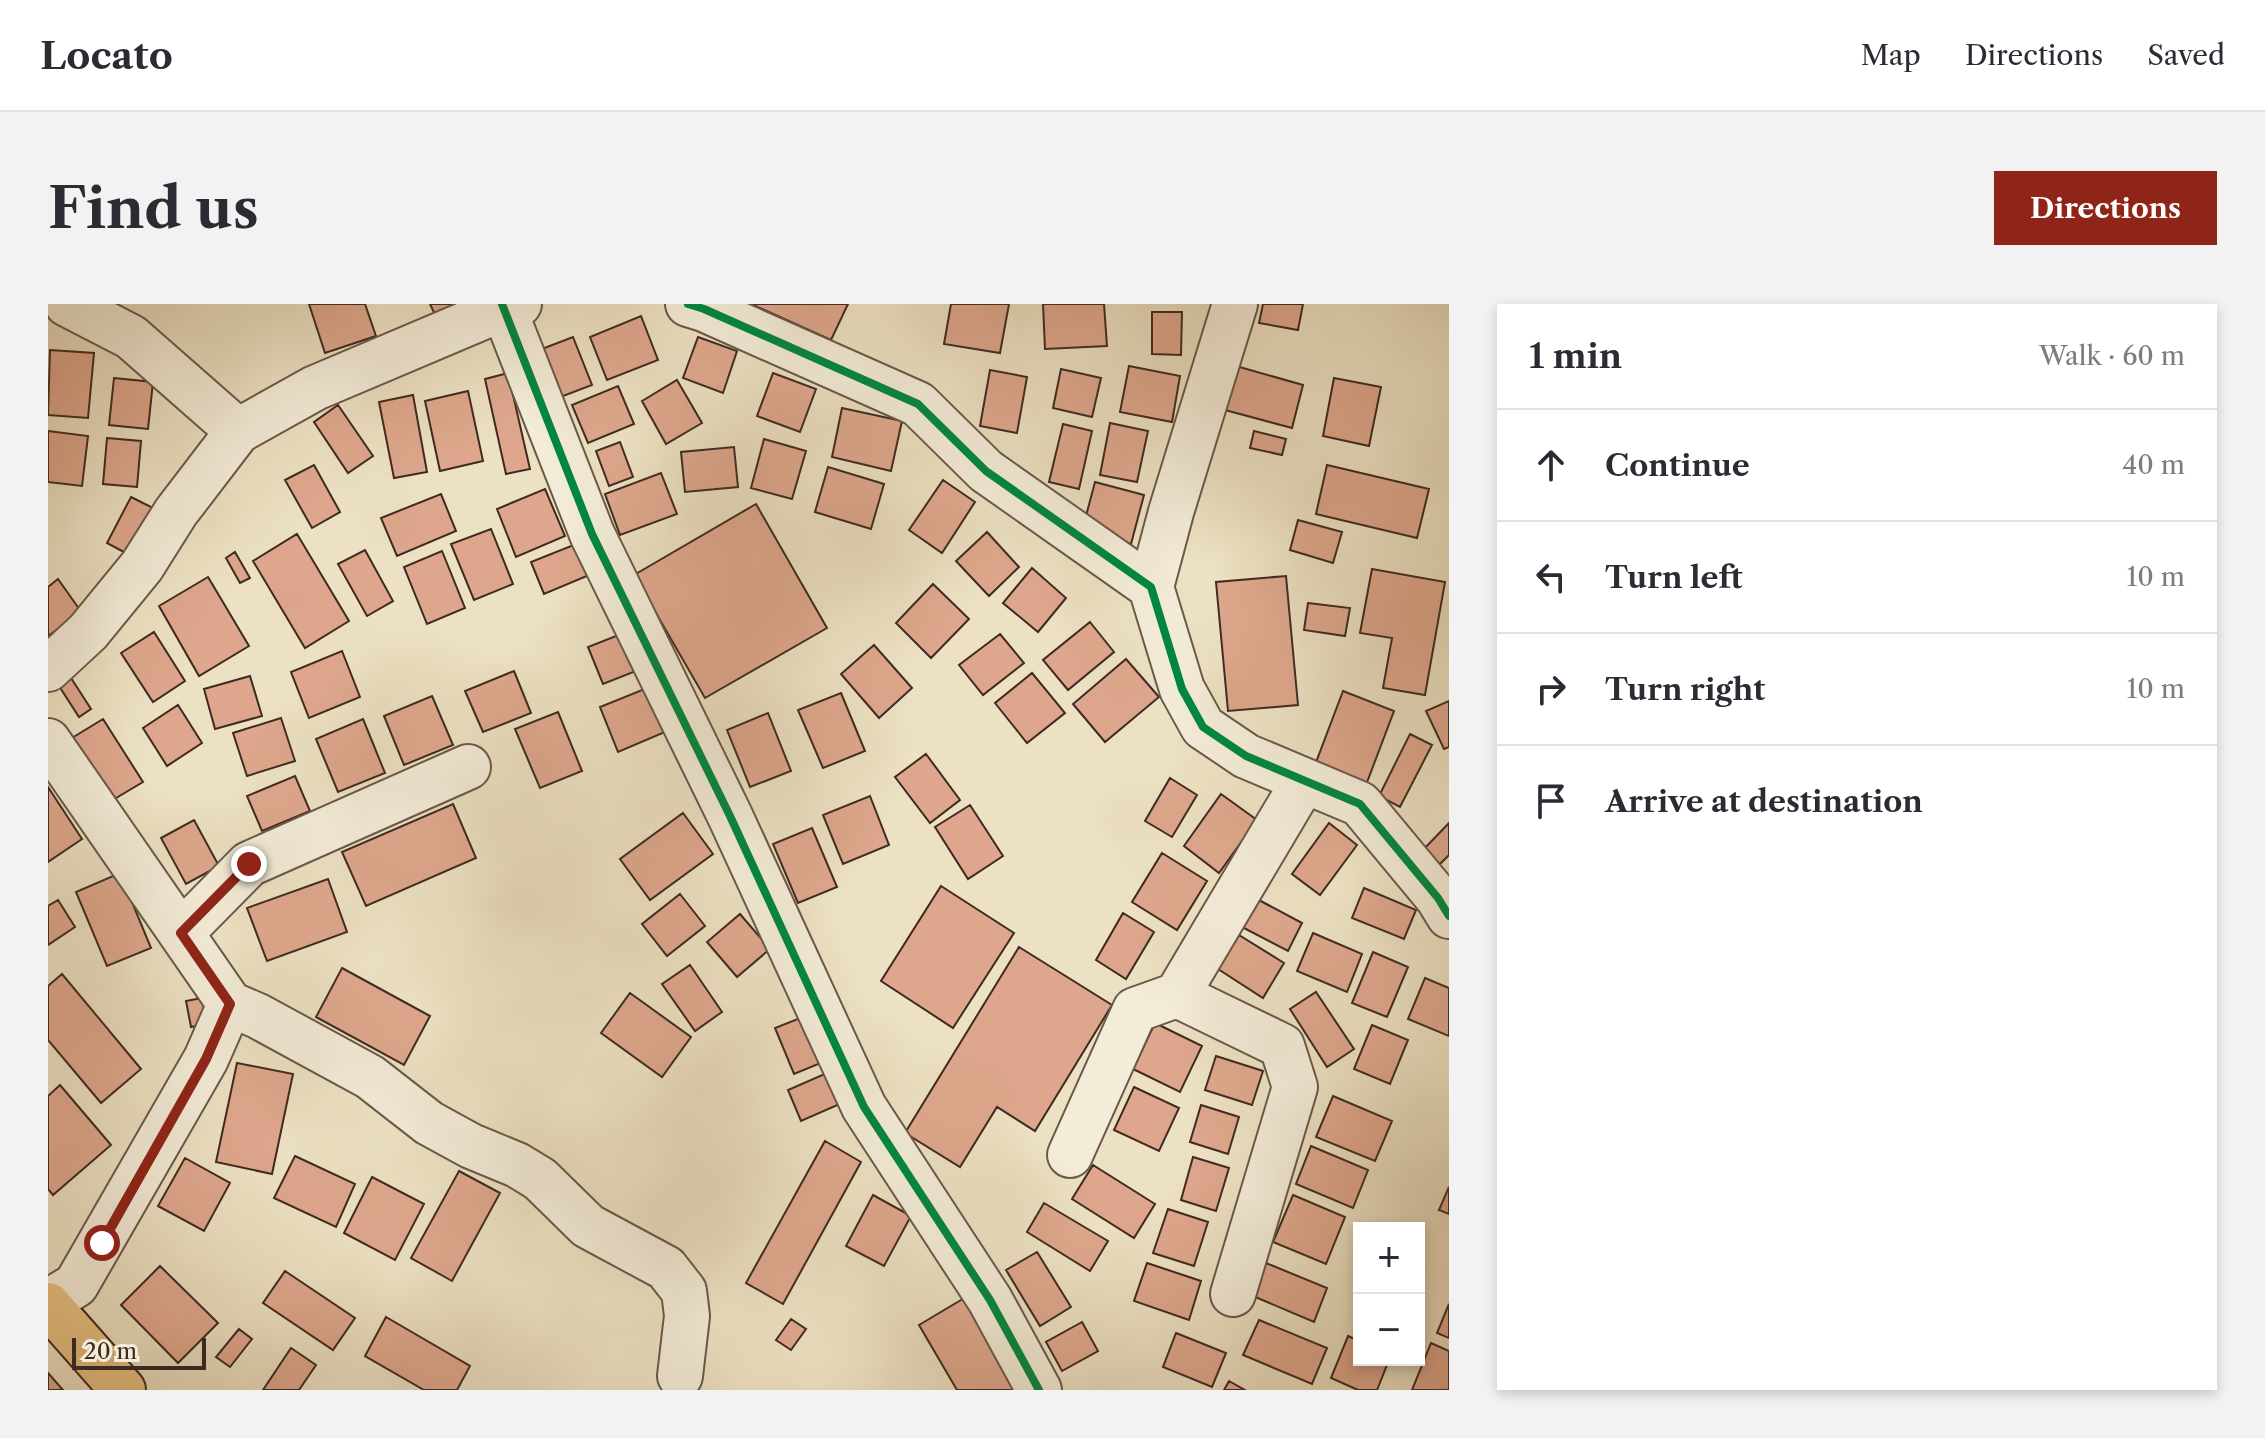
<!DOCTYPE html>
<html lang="en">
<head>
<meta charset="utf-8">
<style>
	:root { --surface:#fff; --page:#f2f2f3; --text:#2b2b33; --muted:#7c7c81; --line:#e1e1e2; --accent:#8f2418 }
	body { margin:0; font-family:"Libre Caslon Text",serif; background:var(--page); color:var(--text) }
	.controls { position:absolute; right:24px; bottom:24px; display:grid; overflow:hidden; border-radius:0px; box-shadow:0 4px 12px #0003 }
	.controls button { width:72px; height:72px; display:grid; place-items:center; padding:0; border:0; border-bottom:2px solid var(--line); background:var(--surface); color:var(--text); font:40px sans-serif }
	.scale { position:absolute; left:24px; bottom:20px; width:134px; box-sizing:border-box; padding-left:8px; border:4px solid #3f2a22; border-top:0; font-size:22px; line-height:28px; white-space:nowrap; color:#3f2a22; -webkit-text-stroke:6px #f3ecd8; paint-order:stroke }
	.stop { position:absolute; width:24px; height:24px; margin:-18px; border:6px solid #8f2418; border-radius:50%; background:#fff }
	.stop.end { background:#8f2418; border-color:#fff; box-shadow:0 2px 8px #0008 }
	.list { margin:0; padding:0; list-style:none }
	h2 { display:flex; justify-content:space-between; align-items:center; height:104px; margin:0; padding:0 32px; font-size:34px }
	h2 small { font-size:26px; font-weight:400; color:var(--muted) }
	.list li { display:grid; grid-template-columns:52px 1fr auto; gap:24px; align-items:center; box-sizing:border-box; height:112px; padding:0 32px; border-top:2px solid var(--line) }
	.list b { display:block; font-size:30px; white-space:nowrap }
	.list em { font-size:26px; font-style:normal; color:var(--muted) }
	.icon { flex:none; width:44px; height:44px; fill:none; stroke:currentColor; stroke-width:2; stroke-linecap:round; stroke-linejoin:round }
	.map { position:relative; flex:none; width:1401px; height:1086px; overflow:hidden; border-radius:0px }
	header { display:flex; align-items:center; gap:48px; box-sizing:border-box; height:112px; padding:0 40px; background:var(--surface); border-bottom:2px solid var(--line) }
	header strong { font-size:38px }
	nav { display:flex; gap:44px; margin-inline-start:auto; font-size:28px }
	.intro { display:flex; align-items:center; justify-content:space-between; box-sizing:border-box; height:192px; padding:0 48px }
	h1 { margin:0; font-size:56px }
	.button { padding:20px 36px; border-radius:0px; background:var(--accent); color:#fff; font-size:28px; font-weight:700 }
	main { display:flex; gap:48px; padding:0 48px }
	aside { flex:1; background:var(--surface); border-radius:0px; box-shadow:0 4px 12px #0003 }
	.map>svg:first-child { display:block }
	.building { fill:#dea78d; stroke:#3f2a22; stroke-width:2 }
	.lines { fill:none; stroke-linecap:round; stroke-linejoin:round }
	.minor-casing { stroke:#6a584a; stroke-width:48 }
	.major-casing { stroke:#3f2a22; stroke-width:48 }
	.minor { stroke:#f3ecd8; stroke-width:44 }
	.major { stroke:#e6c082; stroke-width:44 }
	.cycleway-casing { stroke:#f3ecd8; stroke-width:13 }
	.cycleway { stroke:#00873e; stroke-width:8 }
	.route { stroke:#8f2418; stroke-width:10 }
</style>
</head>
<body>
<header>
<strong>Locato</strong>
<nav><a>Map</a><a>Directions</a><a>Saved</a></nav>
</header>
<div class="intro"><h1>Find us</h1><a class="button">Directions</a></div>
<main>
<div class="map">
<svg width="1401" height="1086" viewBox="0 0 1401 1086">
	<rect width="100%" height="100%" fill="#ece1c3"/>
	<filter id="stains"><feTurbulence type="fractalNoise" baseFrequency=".0025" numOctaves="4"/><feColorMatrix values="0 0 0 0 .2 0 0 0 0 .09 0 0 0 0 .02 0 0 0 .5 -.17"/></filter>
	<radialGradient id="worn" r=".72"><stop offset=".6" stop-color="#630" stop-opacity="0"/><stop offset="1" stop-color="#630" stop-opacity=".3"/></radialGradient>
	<path class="building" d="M261,0H317L328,32L277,49Z
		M382,0H422L389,15Z
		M703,0H800L783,36Z
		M903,0H961L952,49L896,40Z
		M995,0H1056L1059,42L997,45Z
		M1215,0H1255L1250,26L1211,19Z
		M1104,8H1134L1133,51L1104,50Z
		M593,12L610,56L559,76L542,33Z
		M525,33L544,81L510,94L491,46Z
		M650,33L689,47L675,89L635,74Z
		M2,46L46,49L40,114L0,111Z
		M1081,62L1132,72L1124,118L1072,108Z
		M1188,62L1255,81L1244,124L1177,106Z
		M1013,65L1053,74L1044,113L1005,104Z
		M942,66L979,73L969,129L932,122Z
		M460,69L482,165L458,170L437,75Z
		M725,69L768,85L752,128L709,112Z
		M66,74L105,78L100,125L61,121Z
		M1286,74L1333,83L1321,142L1275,132Z
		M629,76L654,119L618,140L594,97Z
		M570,82L586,120L540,139L524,101Z
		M420,87L435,157L392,167L377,97Z
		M365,91L379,168L346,174L331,98Z
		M290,101L325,152L300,169L266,118Z
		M794,104L854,117L843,167L784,153Z
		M1062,119L1100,127L1089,178L1052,171Z
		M1015,120L1044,127L1031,185L1001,178Z
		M0,127L40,132L34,182L0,178Z
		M1206,127L1238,135L1234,151L1202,144Z
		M59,134L93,137L89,183L55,180Z
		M716,135L758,147L744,195L703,184Z
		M572,138L585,173L561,182L548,147Z
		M686,143L690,183L637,188L633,148Z
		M266,161L292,208L264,224L237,176Z
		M1279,161L1381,185L1369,234L1268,210Z
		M780,163L836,180L823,225L767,208Z
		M613,169L629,210L572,231L557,190Z
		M895,176L927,198L894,249L861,226Z
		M1047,178L1096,191L1083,240L1034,227Z
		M497,185L517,232L468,253L449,205Z
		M393,190L408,227L349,252L333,214Z
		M83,193L111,207L87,254L59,239Z
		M708,200L779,324L657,394L586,271Z
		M1250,216L1294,228L1285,259L1242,246Z
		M443,225L465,280L426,296L403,240Z
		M939,228L971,263L941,292L908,257Z
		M249,230L301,317L257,344L205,257Z
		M533,238L546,269L496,290L483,258Z
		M317,246L345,297L319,312L290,260Z
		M394,247L417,304L379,320L356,263Z
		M187,248L202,274L192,279L178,254Z
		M984,264L1018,294L990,328L955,299Z
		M1324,265L1397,278L1377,391L1335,384L1344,334L1312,329Z
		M1238,272L1250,401L1180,407L1168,278Z
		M160,273L201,342L151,372L111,302Z
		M10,275L34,309L0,332V283Z
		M885,280L921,315L883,354L848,319Z
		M1260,299L1302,304L1297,332L1256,326Z
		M1042,318L1066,348L1020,386L995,356Z
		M106,328L137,377L105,398L73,349Z
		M573,330L588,367L555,380L540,343Z
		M952,330L976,359L935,391L911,361Z
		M826,341L864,384L831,414L793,370Z
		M294,347L312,393L261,414L243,368Z
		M1078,355L1111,393L1057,438L1025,400Z
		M466,367L483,409L435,428L417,387Z
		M984,369L1017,409L979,439L947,399Z
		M202,372L214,412L167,425L156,385Z
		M23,374L43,405L31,413L11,382Z
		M599,384L617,428L570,448L552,403Z
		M1295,387L1346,407L1318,481L1267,461Z
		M793,389L817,447L775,464L750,406Z
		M384,392L405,441L356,461L336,412Z
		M1401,397V443L1396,445L1378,407Z
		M130,401L154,439L119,462L95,424Z
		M510,408L534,467L492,484L467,425Z
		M720,409L743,467L702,483L679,426Z
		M233,414L247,457L199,472L185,429Z
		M55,415L95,478L58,500L19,437Z
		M315,415L337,469L290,488L268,435Z
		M1362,430L1384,441L1352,503L1331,492Z
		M878,450L912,496L882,519L847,473Z
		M247,472L262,507L214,527L199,492Z
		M1122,474L1149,491L1124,533L1097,517Z
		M0,483L34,535L0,558Z
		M1173,490L1209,516L1171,569L1136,542Z
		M822,492L841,541L795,560L775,511Z
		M405,500L428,554L318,602L294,548Z
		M922,501L955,552L920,575L887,523Z
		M635,509L665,550L602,596L572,555Z
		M146,516L171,562L138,580L113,534Z
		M1281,519L1309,541L1272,591L1244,570Z
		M1401,519V551L1390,562L1374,547Z
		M764,524L789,583L750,599L725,540Z
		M1114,549L1159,577L1129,626L1084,598Z
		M72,569L103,644L59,662L28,588Z
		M280,575L299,628L219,657L199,604Z
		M893,582L966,629L905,724L833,677Z
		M1316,584L1368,606L1356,635L1304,614Z
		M632,590L657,622L619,652L594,620Z
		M1209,595L1254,619L1240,647L1194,623Z
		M10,596L27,623L0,641V602Z
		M1075,609L1106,628L1078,675L1048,656Z
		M692,610L722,645L689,673L659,638Z
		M1265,629L1314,650L1299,688L1249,667Z
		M1191,631L1236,659L1215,694L1170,665Z
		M971,643L1064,701L987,827L949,803L912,863L857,829Z
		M1325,648L1360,663L1339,713L1304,699Z
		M642,661L674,708L647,727L614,680Z
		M294,664L382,712L356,761L268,713Z
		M14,670L93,765L53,799L0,736V682Z
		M1377,674L1401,684V732L1360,715Z
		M1268,688L1306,745L1279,763L1242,705Z
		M582,689L643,733L614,773L553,729Z
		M154,694L159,720L143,723L138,697Z
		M765,709L785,754L746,770L727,724Z
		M1107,719L1154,742L1132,788L1085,765Z
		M1324,721L1360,736L1342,780L1306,765Z
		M1168,752L1215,767L1204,801L1157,786Z
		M189,759L245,770L224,870L168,858Z
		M788,765L801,796L753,817L740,786Z
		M12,781L63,841L5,891L0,885V792Z
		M1086,783L1131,804L1111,847L1066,826Z
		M1285,792L1344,817L1327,857L1268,833Z
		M1153,801L1191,813L1180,850L1142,838Z
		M777,837L813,858L735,1000L698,979Z
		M1263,842L1320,866L1305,904L1248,880Z
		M247,852L307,880L288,923L226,894Z
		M1145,853L1181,864L1168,907L1133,896Z
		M137,854L182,879L156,927L110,902Z
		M1045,861L1107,900L1086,934L1024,895Z
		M411,867L452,889L404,977L363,954Z
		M324,873L376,900L347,956L296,929Z
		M1401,883V910L1391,906Z
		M825,891L863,912L836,962L798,942Z
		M1245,891L1297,913L1278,960L1225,938Z
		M996,899L1060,937L1042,967L979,928Z
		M1120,905L1160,918L1146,962L1105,949Z
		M989,948L1023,1003L992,1022L958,966Z
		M1099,959L1153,977L1141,1016L1086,997Z
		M1218,959L1279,984L1266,1018L1205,992Z
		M112,962L170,1019L130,1059L73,1001Z
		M237,967L307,1014L285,1046L215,999Z
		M918,993L974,1086H909L871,1021Z
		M1401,1000V1034L1389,1029Z
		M338,1013L422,1062L409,1086H376L317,1052Z
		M743,1015L758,1025L743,1046L728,1036Z
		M1211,1016L1279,1044L1264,1080L1195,1051Z
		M1034,1018L1050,1047L1014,1067L998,1038Z
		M191,1025L204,1035L182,1063L168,1053Z
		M1128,1029L1178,1049L1164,1083L1115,1063Z
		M1300,1032L1311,1037V1056H1341L1329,1086H1310L1283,1074Z
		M1383,1039L1401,1047V1086H1364Z
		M243,1044L268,1061L251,1086H215Z
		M0,1069L15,1086H0Z
		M1181,1077L1197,1086H1176Z"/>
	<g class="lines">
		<g class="minor-casing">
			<path id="minor" d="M19,0L83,33L190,127
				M454,0L544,230L682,512L816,803L942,996L991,1086
				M640,0L656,5L870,100L938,167L1103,283L1134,385L1155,423L1198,452L1312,500L1390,594L1401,612
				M1103,283L1123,208L1187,0
				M0,365L40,328L94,262L128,208L190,127L267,84L456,4L471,0
				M0,437L182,700L210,712L322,773L381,819L423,842L469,861L492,875L540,922L618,964L636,987L639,1012L632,1072
				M133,629L201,560L420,463
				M1129,691L1234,742L1247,783L1185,990
				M1022,851L1087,706L1129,691L1256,477
				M0,998L28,981L158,755L182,700"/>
		</g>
		<g class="major-casing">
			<path id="major" d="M0,1001L75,1086"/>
		</g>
		<use href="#minor" class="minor"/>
		<use href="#major" class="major"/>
		<g class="cycleway-casing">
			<path id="cycleway" d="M454,0L544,230L682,512L816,803L942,996L991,1086
				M640,0L656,5L870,100L938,167L1103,283L1134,385L1155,423L1198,452L1312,500L1390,594L1401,612"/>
		</g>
		<use href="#cycleway" class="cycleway"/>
	</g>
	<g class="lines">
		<path class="route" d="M54,939L158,755L182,700L133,629L201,560"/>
	</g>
	<rect width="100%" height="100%" filter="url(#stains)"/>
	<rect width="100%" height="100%" fill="url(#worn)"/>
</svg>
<div class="controls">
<button>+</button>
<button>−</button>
</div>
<div class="scale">20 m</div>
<div class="stop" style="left:54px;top:939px"></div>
<div class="stop end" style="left:201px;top:560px"></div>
</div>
<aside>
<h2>1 min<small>Walk · 60 m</small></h2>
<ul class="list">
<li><svg class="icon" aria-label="ahead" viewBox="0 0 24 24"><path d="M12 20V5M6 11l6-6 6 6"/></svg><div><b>Continue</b></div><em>40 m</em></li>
<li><svg class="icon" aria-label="left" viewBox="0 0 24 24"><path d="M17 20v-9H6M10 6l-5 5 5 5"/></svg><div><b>Turn left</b></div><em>10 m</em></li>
<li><svg class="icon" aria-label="right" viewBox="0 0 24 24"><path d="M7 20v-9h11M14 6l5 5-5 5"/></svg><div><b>Turn right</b></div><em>10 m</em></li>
<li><svg class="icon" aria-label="arrive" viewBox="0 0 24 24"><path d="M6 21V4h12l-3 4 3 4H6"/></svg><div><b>Arrive at destination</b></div></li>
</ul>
</aside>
</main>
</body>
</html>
